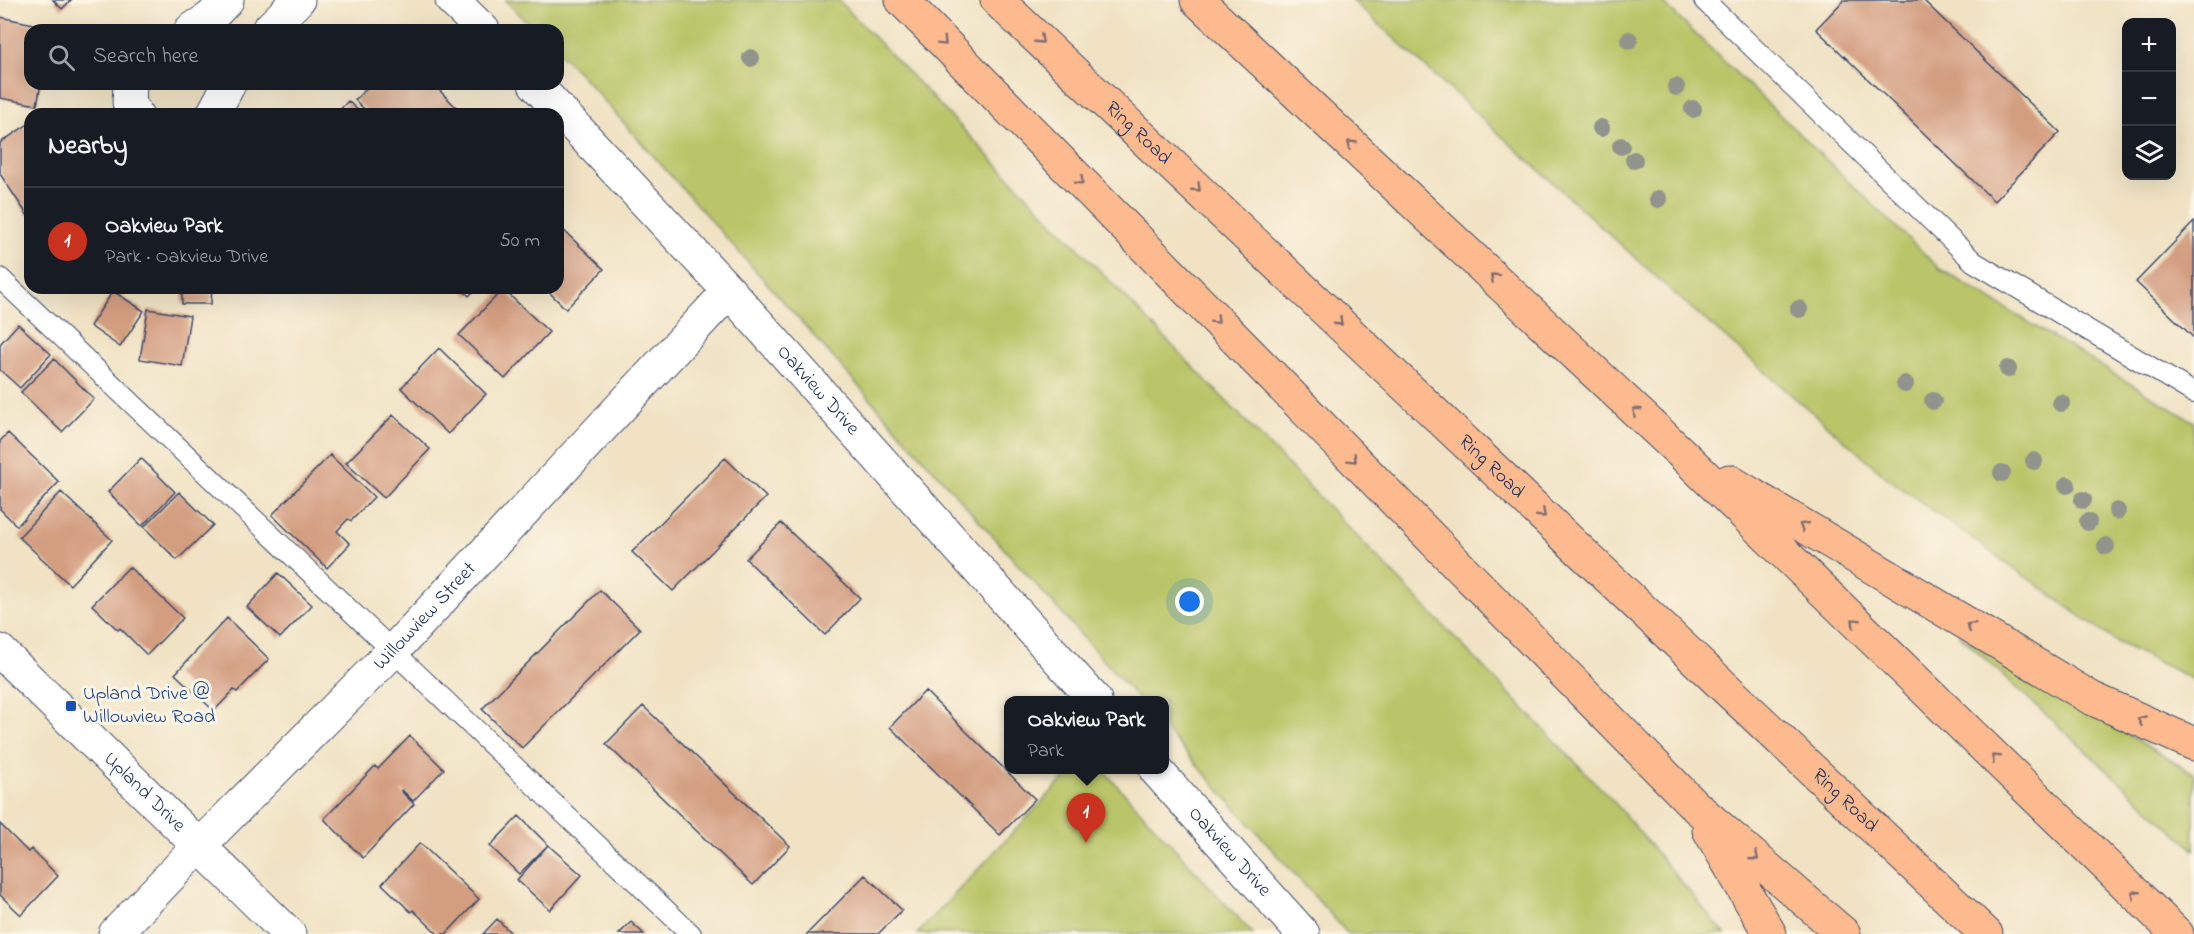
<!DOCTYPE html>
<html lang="en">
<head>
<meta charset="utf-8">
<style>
	:root { --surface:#171b24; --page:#20242c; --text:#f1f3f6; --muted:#9ea1a6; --line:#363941; --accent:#c8321e }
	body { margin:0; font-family:"Indie Flower",sans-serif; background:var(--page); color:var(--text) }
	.controls { position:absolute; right:18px; top:18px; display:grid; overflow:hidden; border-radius:12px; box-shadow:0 6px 24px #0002 }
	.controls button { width:54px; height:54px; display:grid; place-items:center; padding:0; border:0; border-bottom:2px solid var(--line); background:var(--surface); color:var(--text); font:30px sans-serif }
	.you { position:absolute; left:1190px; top:602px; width:21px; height:21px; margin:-15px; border:4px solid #fff; border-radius:50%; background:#1a73e8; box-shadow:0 0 0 9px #1a73e833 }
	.badge { display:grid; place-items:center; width:39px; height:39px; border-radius:50%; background:var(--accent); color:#fff; font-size:20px; font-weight:700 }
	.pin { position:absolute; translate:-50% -50px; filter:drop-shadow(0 2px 3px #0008) }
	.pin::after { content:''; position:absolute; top:32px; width:21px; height:18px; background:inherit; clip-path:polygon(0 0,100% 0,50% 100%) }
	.popup { position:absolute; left:1004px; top:696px; width:165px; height:78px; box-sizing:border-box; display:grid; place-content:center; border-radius:12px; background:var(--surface); filter:drop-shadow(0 2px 4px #0005); font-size:20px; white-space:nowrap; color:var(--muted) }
	.popup b { font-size:22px; color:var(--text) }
	.popup::after { content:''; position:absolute; left:50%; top:100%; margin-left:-12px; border:12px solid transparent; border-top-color:var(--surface) }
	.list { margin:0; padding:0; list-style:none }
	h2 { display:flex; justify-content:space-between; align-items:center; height:78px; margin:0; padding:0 24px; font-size:26px }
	h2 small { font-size:20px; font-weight:400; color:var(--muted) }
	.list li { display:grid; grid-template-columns:39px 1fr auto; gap:18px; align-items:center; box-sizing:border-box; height:108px; padding:0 24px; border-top:2px solid var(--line) }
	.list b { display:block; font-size:22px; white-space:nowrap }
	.list p { margin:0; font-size:20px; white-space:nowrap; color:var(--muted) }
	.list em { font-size:20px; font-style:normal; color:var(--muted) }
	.icon { flex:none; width:33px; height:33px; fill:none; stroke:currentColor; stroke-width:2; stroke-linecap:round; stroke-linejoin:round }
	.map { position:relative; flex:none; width:2194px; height:934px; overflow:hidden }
	.search { position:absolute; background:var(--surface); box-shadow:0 6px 24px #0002; left:24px; top:24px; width:540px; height:66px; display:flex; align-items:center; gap:15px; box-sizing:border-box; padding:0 21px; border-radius:18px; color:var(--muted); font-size:22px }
	.panel { position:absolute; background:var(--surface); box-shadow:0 6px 24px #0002; left:24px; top:108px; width:540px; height:186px; border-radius:18px }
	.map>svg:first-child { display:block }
	.green { fill:#b9c567; stroke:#6a7a62; stroke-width:1.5 }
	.building { fill:#d39d80 }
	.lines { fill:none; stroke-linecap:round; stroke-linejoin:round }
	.service-casing { stroke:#3b4a6d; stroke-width:22 }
	.minor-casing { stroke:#3b4a6d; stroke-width:35 }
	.tertiary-casing { stroke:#3b4a6d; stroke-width:35 }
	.motorway-casing { stroke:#3b4a6d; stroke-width:35 }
	.service { stroke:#fff; stroke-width:20 }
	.minor { stroke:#fff; stroke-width:33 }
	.tertiary { stroke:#fff; stroke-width:33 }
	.motorway { stroke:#fcba8e; stroke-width:33 }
	.tree { fill:#90948d }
	.oneway { stroke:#806e74 }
	.transit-dot { fill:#1a4fb4; stroke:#fcf5e5; stroke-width:2 }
	.labels { text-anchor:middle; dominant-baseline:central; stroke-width:6; stroke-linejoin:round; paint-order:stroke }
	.street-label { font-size:20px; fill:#1b2f5e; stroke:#fcf5e5 }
	.transit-label { font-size:20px; fill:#164399; stroke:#fcf5e5; text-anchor:start }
</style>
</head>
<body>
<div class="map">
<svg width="2194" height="934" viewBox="0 0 2194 934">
	<rect width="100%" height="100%" fill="#fcf5e5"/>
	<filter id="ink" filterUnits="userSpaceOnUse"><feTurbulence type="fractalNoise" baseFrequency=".0167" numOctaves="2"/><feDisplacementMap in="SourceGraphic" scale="12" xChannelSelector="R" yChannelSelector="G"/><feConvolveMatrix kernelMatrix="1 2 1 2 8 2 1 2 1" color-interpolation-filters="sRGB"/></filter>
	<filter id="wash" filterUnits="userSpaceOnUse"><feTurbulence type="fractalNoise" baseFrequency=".008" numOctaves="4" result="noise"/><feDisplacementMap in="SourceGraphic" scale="24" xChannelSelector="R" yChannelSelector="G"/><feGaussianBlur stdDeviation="1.35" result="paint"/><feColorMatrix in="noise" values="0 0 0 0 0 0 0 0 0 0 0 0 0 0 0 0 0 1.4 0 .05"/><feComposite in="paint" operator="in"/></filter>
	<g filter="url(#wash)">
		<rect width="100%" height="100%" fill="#f0e2c3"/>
		<path class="green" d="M505,0H838L1614,802L1725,934H1348L1164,728V700H1139L580,74L558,52V30H535Z
			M1352,0H1660L1940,269L2194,422V680L2117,642L1890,480L1675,294Z
			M1958,634L2194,774V850Z
			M1072,770H1103L1253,934H917Z"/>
		<g id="blocks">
			<path class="building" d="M53,0H71L62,9Z
				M1844,0H1923L2060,132L1994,201L1816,29Z
				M0,17L57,29L30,30V84H41L37,105L0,98Z
				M371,84H433L463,114H369L355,100Z
				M348,101L362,114H336Z
				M30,123V214L28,216L0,174V143Z
				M2194,222V338L2136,282Z
				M558,225L604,269L566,309L545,288H558Z
				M182,288H212L211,304H182Z
				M461,288H477L469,296Z
				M503,289L549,332L505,379L459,335Z
				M113,291L144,311L120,347L90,326Z
				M148,309L190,316L182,366L140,359Z
				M18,324L51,354L20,388L0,370V344Z
				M439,348L486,394L448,434L401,388Z
				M54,359L94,399L62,432L21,392Z
				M393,415L430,449L384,498L346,463Z
				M8,433L59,482L17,526L0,509V441Z
				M330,455L374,497L351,521L348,519L337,531L350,544L327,568L272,515Z
				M141,458L175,492L142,526L108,492Z
				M725,458L766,497L673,591L632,552Z
				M61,492L112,540L70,585L19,537Z
				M179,492L213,525L177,560L144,527Z
				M781,523L860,598L825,635L746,559Z
				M129,567L183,618L147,655L120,628L118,630L92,605Z
				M278,573L312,605L280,638L247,607Z
				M600,590L640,629L522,748L482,709Z
				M227,618L269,659L237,692L234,690L214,711L175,674Z
				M925,691L1035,799L1000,835L890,727Z
				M643,706L790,846L753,885L606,744Z
				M410,736L444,769L413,801L402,790L401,791L414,804L363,858L324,819L375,766L378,769Z
				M519,816L548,845L519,874L490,846Z
				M0,824L28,852L31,849L58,876L21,915L0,895Z
				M420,843L479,899L446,934H438L413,910L411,912L382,884Z
				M548,845L582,875L550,910L517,880Z
				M865,875L902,910L878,934H807Z
				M497,919L512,934H483Z
				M631,922L644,934H619Z"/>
		</g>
	</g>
	<g filter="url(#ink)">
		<use href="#blocks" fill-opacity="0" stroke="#3b4a6d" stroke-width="1.5"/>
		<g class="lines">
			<g class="service-casing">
				<path id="service" d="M1704,0L1974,262L2194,393
					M0,278L691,934"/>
			</g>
			<g class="minor-casing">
				<g id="minor">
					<path d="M452,0L483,30"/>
					<path d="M191,30L210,18L227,0"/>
					<path d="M268,30L298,0"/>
					<path d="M130,84L129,103L136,114"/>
					<path id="s1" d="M535,84L729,291L1095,700"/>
					<path d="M213,114L229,84"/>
					<path id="s2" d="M1156,770L1303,934"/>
					<path id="s3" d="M115,934L200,845L393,651L729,291"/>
				</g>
			</g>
			<g class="tertiary-casing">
				<g id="tertiary">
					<path id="s4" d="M0,651L289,934"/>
				</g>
			</g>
			<g class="motorway-casing">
				<g id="motorway">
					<path d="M902,0L1695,806L1844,934"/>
					<path id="s5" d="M997,0L1986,934"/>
					<path d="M1197,0L1679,451L2177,934"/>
					<path d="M1729,481L2091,698L2194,744"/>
					<path d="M1709,830L1770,934"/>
				</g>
			</g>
			<use href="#service" class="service"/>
			<use href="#minor" class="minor"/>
			<use href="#tertiary" class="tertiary"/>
			<use href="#motorway" class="motorway"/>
		</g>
		<g class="tree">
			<circle cx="1629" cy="40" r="9"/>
			<circle cx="751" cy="58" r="9"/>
			<circle cx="1676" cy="87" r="9"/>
			<circle cx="1693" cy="109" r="9"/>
			<circle cx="1601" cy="128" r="9"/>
			<circle cx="1621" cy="146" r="9"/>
			<circle cx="1634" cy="160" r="9"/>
			<circle cx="1658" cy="199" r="9"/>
			<circle cx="1799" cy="309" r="9"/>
			<circle cx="2008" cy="369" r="9"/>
			<circle cx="1905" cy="384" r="9"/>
			<circle cx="1933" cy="401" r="9"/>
			<circle cx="2061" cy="403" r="9"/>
			<circle cx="2034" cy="461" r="9"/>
			<circle cx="2002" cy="473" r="9"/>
			<circle cx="2067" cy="485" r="9"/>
			<circle cx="2083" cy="500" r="9"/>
			<circle cx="2117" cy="511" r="9"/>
			<circle cx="2088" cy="522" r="9"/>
			<circle cx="2106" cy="546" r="9"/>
		</g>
		<defs><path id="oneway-chevron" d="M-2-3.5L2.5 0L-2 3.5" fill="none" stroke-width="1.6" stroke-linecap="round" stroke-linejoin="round" transform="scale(1.5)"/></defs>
		<g class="oneway">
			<use href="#oneway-chevron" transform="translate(1040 40) rotate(43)"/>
			<use href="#oneway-chevron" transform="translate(943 42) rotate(45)"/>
			<use href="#oneway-chevron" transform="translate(1351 144) rotate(-137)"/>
			<use href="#oneway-chevron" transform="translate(1080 181) rotate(45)"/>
			<use href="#oneway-chevron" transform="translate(1197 188) rotate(43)"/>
			<use href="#oneway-chevron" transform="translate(1494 277) rotate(-137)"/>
			<use href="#oneway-chevron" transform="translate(1216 320) rotate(45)"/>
			<use href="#oneway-chevron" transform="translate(1339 322) rotate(43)"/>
			<use href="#oneway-chevron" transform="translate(1636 411) rotate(-137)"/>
			<use href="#oneway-chevron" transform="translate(1353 459) rotate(45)"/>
			<use href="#oneway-chevron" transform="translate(1542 514) rotate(43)"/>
			<use href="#oneway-chevron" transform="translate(1803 526) rotate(-149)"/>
			<use href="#oneway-chevron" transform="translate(1855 622) rotate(-136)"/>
			<use href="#oneway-chevron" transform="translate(1970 626) rotate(-149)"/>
			<use href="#oneway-chevron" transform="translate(2141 720) rotate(-156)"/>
			<use href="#oneway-chevron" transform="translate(1995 758) rotate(-136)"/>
			<use href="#oneway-chevron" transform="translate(1755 857) rotate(41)"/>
			<use href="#oneway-chevron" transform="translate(2135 894) rotate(-136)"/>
		</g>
	</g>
	<rect class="transit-dot" x="65" y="700" width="12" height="12" rx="3"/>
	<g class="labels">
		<g class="street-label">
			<text stroke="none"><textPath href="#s5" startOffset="194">Ring Road</textPath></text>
			<text stroke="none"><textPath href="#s1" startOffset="417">Oakview Drive</textPath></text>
			<text stroke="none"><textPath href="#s5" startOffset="680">Ring Road</textPath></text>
			<text stroke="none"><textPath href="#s3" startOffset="444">Willowview Street</textPath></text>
			<text stroke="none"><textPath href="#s4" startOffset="202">Upland Drive</textPath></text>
			<text stroke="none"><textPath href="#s5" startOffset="1166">Ring Road</textPath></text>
			<text stroke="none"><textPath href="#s2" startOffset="110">Oakview Drive</textPath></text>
		</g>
		<g class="transit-label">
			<text x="83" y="694">Upland Drive @<tspan x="83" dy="23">Willowview Road</tspan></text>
		</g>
	</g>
</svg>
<div class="controls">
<button>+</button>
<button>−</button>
<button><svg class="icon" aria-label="layers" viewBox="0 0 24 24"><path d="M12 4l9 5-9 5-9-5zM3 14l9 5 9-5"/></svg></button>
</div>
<div class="you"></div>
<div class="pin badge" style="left:1086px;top:843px">1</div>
<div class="popup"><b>Oakview Park</b>Park</div>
<div class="search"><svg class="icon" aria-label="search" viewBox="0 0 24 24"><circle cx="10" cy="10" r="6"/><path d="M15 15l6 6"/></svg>Search here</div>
<section class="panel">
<h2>Nearby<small></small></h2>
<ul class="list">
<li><span class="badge">1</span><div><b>Oakview Park</b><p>Park · Oakview Drive</p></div><em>50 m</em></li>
</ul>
</section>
</div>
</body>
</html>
